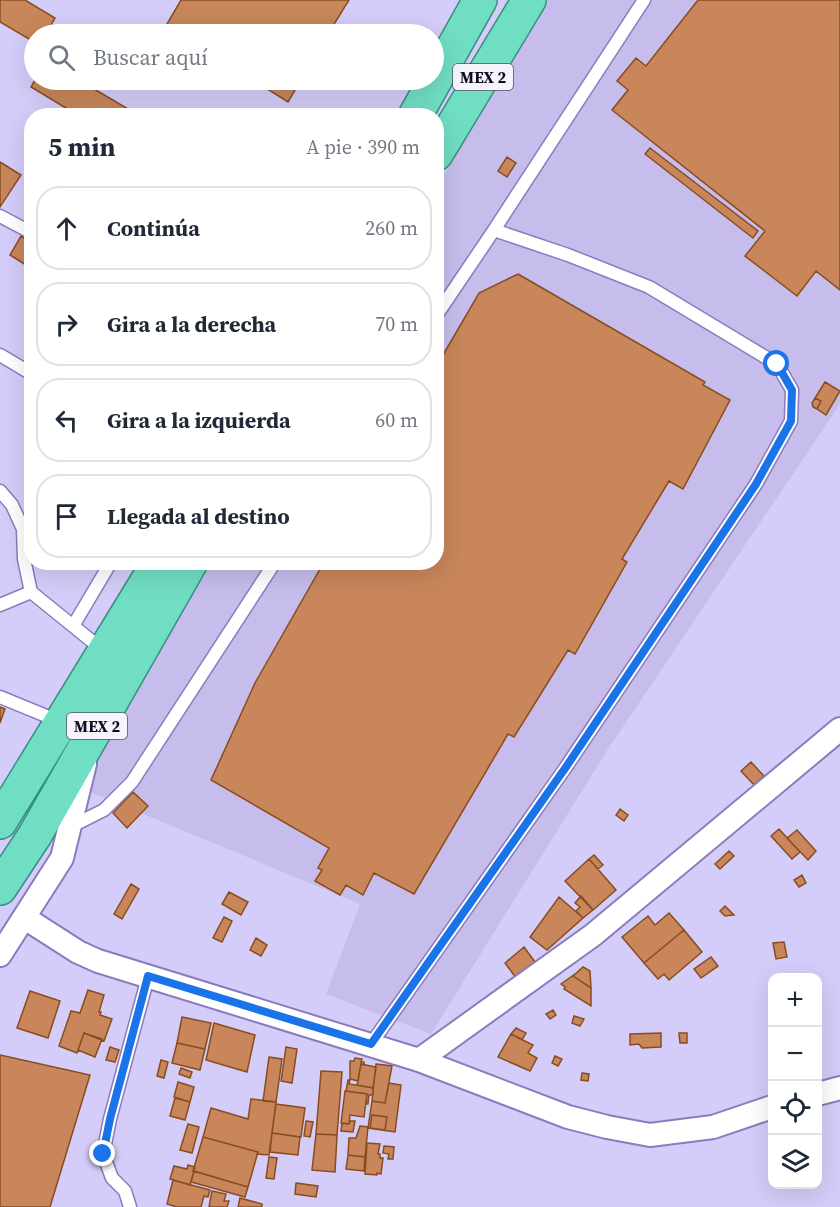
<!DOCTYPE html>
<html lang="es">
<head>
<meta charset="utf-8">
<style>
	:root { --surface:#fff; --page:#f6f6f7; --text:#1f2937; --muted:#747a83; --line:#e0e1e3 }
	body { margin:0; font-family:"Source Serif 4",serif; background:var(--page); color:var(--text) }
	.controls { position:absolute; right:18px; bottom:18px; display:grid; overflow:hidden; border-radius:12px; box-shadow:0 6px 24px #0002 }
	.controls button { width:54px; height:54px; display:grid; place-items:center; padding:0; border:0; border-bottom:2px solid var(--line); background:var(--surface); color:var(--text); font:30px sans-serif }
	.stop { position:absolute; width:18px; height:18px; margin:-14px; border:4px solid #1a73e8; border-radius:50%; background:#fff }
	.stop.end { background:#1a73e8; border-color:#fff; box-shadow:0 2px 6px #0008 }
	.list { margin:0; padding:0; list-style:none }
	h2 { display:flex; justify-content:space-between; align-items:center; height:78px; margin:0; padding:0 24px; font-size:26px }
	h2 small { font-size:20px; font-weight:400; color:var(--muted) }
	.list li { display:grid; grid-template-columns:39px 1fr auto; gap:18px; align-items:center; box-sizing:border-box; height:84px; margin:0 12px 12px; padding:0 12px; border:2px solid var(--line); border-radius:24px }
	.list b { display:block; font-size:22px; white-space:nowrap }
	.list em { font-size:20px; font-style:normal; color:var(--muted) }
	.icon { flex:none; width:33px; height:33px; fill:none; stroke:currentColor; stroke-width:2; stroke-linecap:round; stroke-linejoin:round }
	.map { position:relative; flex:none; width:840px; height:1207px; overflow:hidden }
	.search { position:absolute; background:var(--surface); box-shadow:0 6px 24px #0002; left:24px; top:24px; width:420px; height:66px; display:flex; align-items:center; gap:15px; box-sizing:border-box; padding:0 21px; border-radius:33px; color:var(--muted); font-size:22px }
	.panel { position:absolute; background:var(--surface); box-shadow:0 6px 24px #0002; left:24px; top:108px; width:420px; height:462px; border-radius:24px }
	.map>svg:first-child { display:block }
	.built { fill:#c7bded }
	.building { fill:#c8865a; stroke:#894c1f; stroke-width:1.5; fill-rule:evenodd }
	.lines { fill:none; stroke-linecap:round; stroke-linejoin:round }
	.service-casing { stroke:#8b7bbe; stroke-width:15 }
	.minor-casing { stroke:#8b7bbe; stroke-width:26 }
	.trunk-casing { stroke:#378e81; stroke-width:36 }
	.service { stroke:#fff; stroke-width:12 }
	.minor { stroke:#fff; stroke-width:22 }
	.trunk { stroke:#70dec3; stroke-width:33 }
	.route { stroke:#1a73e8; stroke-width:8 }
	.labels { text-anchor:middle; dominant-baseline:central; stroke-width:5; stroke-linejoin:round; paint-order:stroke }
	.shield { fill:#f5f4fb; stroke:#555064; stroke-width:1.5 }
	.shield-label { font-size:16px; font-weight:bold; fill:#110923 }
</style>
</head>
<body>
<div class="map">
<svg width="840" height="1207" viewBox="0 0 840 1207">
	<rect width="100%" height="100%" fill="#d5cdf9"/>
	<path class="built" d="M548,0H840V404L608,749L431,1034L326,994L360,904L78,787L212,563L436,562L437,187Z"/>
	<path class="building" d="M0,0H25L55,18L46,34H34V42L0,22Z
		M181,0H349L328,34H183L167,24Z
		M698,0H840V290L816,271L797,296L745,256L765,231L612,110L628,90L617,81L636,58L646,66Z
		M35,80H79L140,116H79L31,87Z
		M253,80H301L288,102Z
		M193,109L205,116H189Z
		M650,148L758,231L753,238L645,154Z
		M507,157L516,163L507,177L498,171Z
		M0,162L21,175L0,207Z
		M21,236L32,243V269L10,255Z
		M518,274L705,382L703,385L730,400L683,489L669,481L622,559L627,562L575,654L568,650L514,737L508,734L414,894L374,873L363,895L346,885L340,895L315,881L322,870L318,868L329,848L211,780L255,683L324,562H436V367L479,293Z
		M825,382L840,391L826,415L817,409L821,401L815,398Z
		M815,398L821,401L817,409L813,407L812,403Z
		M0,707L5,709L0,723Z
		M751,762L764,776L754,785L741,771Z
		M133,792L148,806L127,828L113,813Z
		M620,809L628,815L624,821L616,815Z
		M779,829L800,852L792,859L771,836Z
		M797,830L816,851L808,860L787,838Z
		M729,851L734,856L720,869L715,864Z
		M594,855L603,865L598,869L589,859Z
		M589,859L616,890L593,910L565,881Z
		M802,875L806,883L799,887L794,880Z
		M131,884L139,889L122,919L114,914Z
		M229,892L248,902L241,915L222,904Z
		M581,896L593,910L583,918L576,911L580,907L575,903Z
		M559,897L583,918L547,950L530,937Z
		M725,906L734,915L725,916L720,911Z
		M669,913L684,930L644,963L622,937L648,916L655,925Z
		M224,917L232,921L222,942L213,938Z
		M684,930L702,952L669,980L664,974L658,979L644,963Z
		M256,938L267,945L261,956L250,950Z
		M784,942L787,957L776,959L773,943Z
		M524,947L535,962L516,978L505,963Z
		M711,957L718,966L701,978L694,969Z
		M583,967L590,971L591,988L573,976Z
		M575,974L573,976L591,988V1006L564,989L565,987L561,984Z
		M88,990L104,995L99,1012H101L100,1015L112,1019L104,1041L84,1033L77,1053L59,1046L71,1011L80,1013Z
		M30,991L60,1001L48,1038L17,1028Z
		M553,1010L556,1015L550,1019L546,1014Z
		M574,1016L584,1019L580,1026L572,1023Z
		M182,1017L211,1023L205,1049L177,1043Z
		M214,1023L255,1035L247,1072L206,1060Z
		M516,1028L526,1033L522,1040L511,1034Z
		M84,1033L102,1039L95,1057L78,1050Z
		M661,1033V1047L642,1048L639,1044L630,1045V1034Z
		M679,1033H687V1043H680Z
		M511,1034L533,1045L528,1053L537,1058L530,1071L498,1057Z
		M177,1043L205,1049L200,1070L172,1063Z
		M110,1047L119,1050L115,1062L106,1060Z
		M286,1047L297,1049L292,1083L281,1081Z
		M0,1055L90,1075L50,1207H0Z
		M555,1056L562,1059L558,1066L552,1063Z
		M269,1057L282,1059L276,1102L263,1101Z
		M355,1058L362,1059L361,1062H364V1065L361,1064L358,1081L350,1079V1061H354Z
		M161,1060L168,1062L164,1078L157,1076Z
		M361,1064L376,1067L373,1088L357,1085Z
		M376,1064L392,1066L385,1103L372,1101Z
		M181,1068L192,1072L190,1078L179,1074Z
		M321,1071L342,1072L337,1135L316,1134Z
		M582,1073L589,1074L588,1081L581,1080Z
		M348,1080H350L349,1084L373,1088V1095H369L368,1104H366L367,1094L346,1091Z
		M178,1082L194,1087L190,1102L174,1097Z
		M389,1083L401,1085L395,1132L368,1128L372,1101L385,1103ZM372,1115L387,1117L385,1130L370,1128Z
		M345,1091L367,1094L364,1117L350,1115L349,1124L341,1123Z
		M175,1098L190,1102L185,1120L170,1116Z
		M251,1099L276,1102L269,1155L257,1154L258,1152L203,1137L211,1108L248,1119Z
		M276,1104L305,1108L301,1137L272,1133Z
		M372,1115L387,1117L385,1130L370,1128Z
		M306,1121L313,1122L310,1137L304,1136Z
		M350,1121H355L353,1132L341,1131L342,1123L349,1124Z
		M188,1124L199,1127L192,1153L180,1150Z
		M360,1126L368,1127L365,1157L348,1155L349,1138H356Z
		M272,1133L300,1137L298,1155L270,1152Z
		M316,1134L337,1135L335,1172L312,1170Z
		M203,1137L258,1152L248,1187L193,1171Z
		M367,1143L380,1144L378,1154H380V1158H383L381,1174L377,1173V1175L365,1174Z
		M384,1146L394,1147L393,1159H388L389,1154L383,1153Z
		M348,1155L365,1157L364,1171L346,1169Z
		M269,1157L277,1158L274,1179L266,1178Z
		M188,1165L195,1167L190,1185L170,1179L174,1166L187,1169Z
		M194,1171L248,1187L245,1197L191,1182Z
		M173,1180L210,1190L208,1197L204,1196L201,1207H177L167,1204Z
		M296,1183L318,1186L316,1197L295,1194Z
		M212,1191L226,1194L224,1201H229L227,1207H209Z
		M240,1198L262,1204V1207H238Z"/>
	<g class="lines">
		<g class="service-casing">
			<path id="service" d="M0,216L32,233
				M494,230L644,0
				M0,355L32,374
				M0,491L12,505L23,529L24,559L31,592L104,651
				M23,529L32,517
				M0,605L31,592
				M73,626L111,562
				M0,697L61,722
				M70,827L104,810L132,782L275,562
				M371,1044L566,767L756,484L791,421L792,390L777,364L649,287L568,255L494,230L436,316
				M130,1207L125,1191L112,1178L103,1154L110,1119L148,977"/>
		</g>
		<g class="minor-casing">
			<path id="minor" d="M25,918L78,952L98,961L419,1060L568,1117L607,1127L650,1135L713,1127L772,1107
				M0,955L62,858L85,764
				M419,1060L593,935L840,729
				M818,1094L840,1088"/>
		</g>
		<g class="trunk-casing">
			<path id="trunk" d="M415,116L480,0
				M436,154L529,0
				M0,822L159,562
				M0,888L35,835L191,562"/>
		</g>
		<use href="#service" class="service"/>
		<use href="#minor" class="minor"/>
		<use href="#trunk" class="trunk"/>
	</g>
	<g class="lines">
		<path class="route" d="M103,1154L110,1119L148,976L371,1044L566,767L756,484L791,421L792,390L777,364"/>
	</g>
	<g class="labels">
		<g class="shield">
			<rect x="453" y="64" width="60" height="26" rx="4.5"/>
			<rect x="67" y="713" width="60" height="26" rx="4.5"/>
		</g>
		<g class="shield-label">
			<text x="483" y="77">MEX 2</text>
			<text x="97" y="726">MEX 2</text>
		</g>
	</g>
</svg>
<div class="controls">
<button>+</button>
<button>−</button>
<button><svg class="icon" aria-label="locate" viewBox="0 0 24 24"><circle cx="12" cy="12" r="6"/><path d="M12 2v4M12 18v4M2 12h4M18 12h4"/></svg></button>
<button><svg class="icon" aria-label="layers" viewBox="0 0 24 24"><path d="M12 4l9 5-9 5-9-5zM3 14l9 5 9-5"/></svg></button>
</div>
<div class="stop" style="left:777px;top:364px"></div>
<div class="stop end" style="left:103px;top:1154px"></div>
<div class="search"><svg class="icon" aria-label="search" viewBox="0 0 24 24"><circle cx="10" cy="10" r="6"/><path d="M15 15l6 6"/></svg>Buscar aquí</div>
<section class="panel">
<h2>5 min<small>A pie · 390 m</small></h2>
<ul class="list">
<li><svg class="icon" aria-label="ahead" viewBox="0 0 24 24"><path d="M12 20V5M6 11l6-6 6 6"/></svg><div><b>Continúa</b></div><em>260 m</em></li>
<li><svg class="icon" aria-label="right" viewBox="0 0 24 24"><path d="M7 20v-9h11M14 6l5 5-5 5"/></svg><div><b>Gira a la derecha</b></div><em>70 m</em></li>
<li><svg class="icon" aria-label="left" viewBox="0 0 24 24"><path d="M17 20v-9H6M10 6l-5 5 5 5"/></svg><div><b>Gira a la izquierda</b></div><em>60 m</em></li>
<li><svg class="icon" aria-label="arrive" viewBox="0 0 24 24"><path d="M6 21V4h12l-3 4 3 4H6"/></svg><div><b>Llegada al destino</b></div></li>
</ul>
</section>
</div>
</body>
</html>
